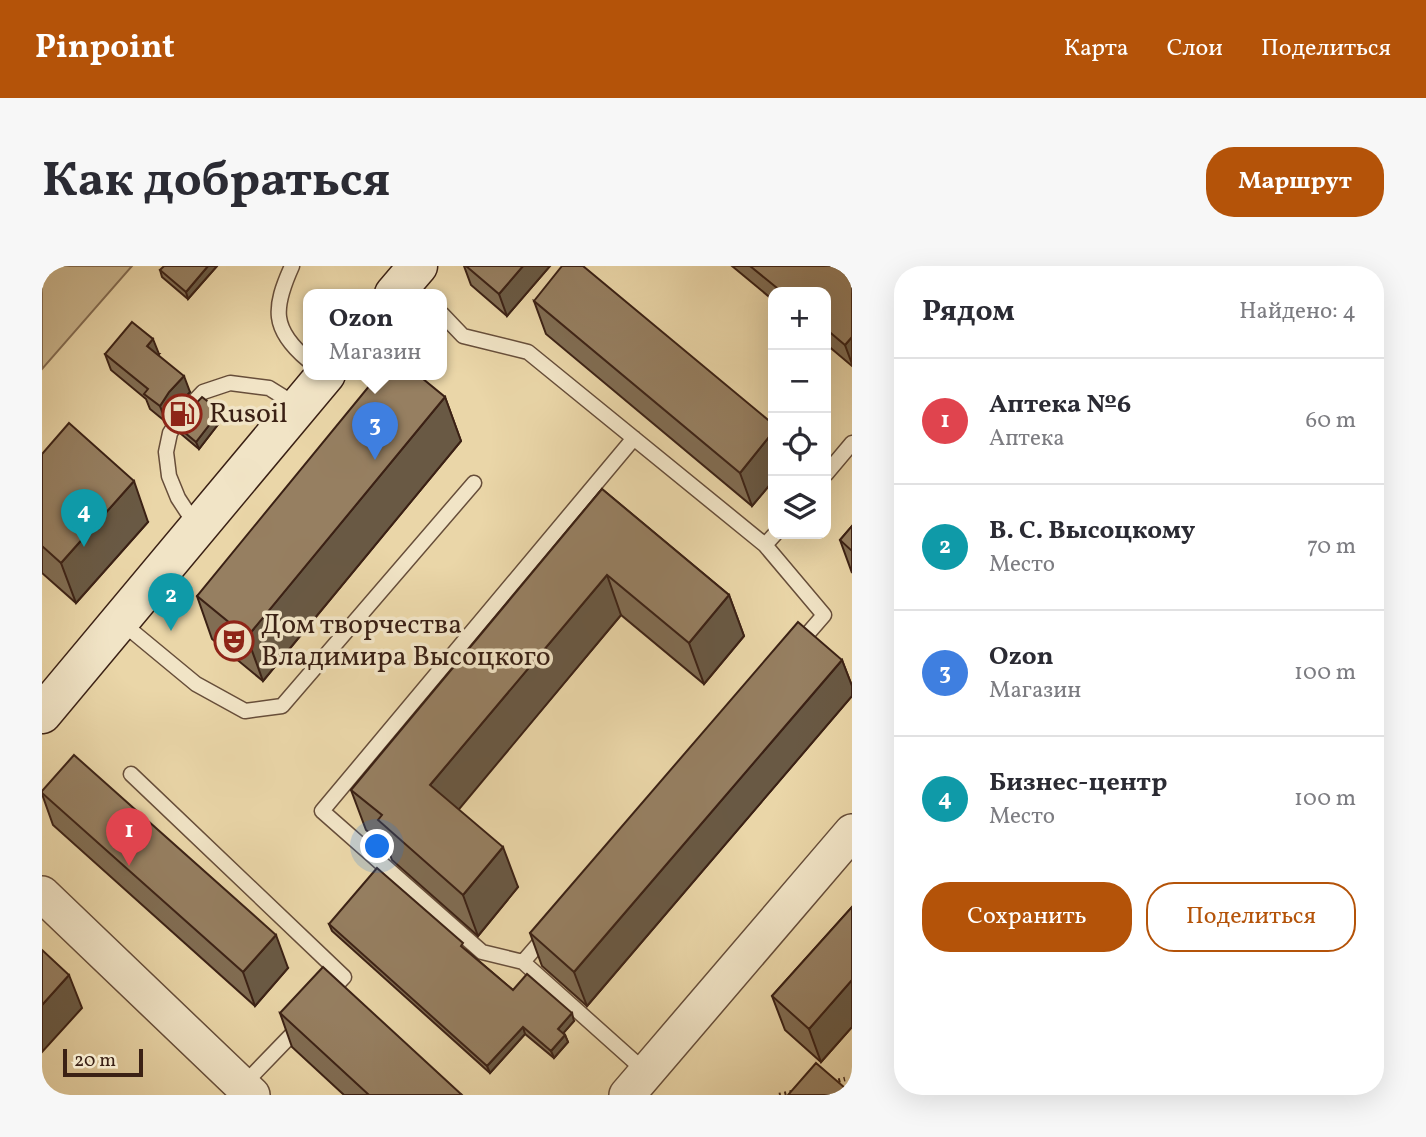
<!DOCTYPE html>
<html lang="ru">
<head>
<meta charset="utf-8">
<style>
	:root { --surface:#fff; --page:#f7f7f7; --text:#2b2b33; --muted:#7c7c81; --line:#e1e1e2; --accent:#b45309 }
	body { margin:0; font-family:Vollkorn,serif; background:var(--page); color:var(--text) }
	.controls { position:absolute; right:21px; top:21px; display:grid; overflow:hidden; border-radius:14px; box-shadow:0 7px 28px #0002 }
	.controls button { width:63px; height:63px; display:grid; place-items:center; padding:0; border:0; border-bottom:2px solid var(--line); background:var(--surface); color:var(--text); font:35px sans-serif }
	.scale { position:absolute; left:21px; bottom:18px; width:80px; box-sizing:border-box; padding-left:7px; border:4px solid #3b2115; border-top:0; font-size:19px; line-height:24px; white-space:nowrap; color:#3b2115; -webkit-text-stroke:5px #f1e4c6; paint-order:stroke }
	.you { position:absolute; left:336px; top:581px; width:24px; height:24px; margin:-18px; border:5px solid #fff; border-radius:50%; background:#1a73e8; box-shadow:0 0 0 10px #1a73e833 }
	.badge { display:grid; place-items:center; width:46px; height:46px; border-radius:50%; background:var(--accent); color:#fff; font-size:23px; font-weight:700 }
	.pin { position:absolute; translate:-50% -58px; filter:drop-shadow(0 2px 4px #0008) }
	.pin::after { content:''; position:absolute; top:37px; width:24px; height:21px; background:inherit; clip-path:polygon(0 0,100% 0,50% 100%) }
	.popup { position:absolute; left:261px; top:23px; width:144px; height:91px; box-sizing:border-box; display:grid; place-content:center; border-radius:14px; background:var(--surface); filter:drop-shadow(0 2px 5px #0005); font-size:23px; white-space:nowrap; color:var(--muted) }
	.popup b { font-size:26px; color:var(--text) }
	.popup::after { content:''; position:absolute; left:50%; top:100%; margin-left:-14px; border:14px solid transparent; border-top-color:var(--surface) }
	.list { margin:0; padding:0; list-style:none }
	h2 { display:flex; justify-content:space-between; align-items:center; height:91px; margin:0; padding:0 28px; font-size:30px }
	h2 small { font-size:23px; font-weight:400; color:var(--muted) }
	.list li { display:grid; grid-template-columns:46px 1fr auto; gap:21px; align-items:center; box-sizing:border-box; height:126px; padding:0 28px; border-top:2px solid var(--line) }
	.list b { display:block; font-size:26px; white-space:nowrap }
	.list p { margin:0; font-size:23px; white-space:nowrap; color:var(--muted) }
	.list em { font-size:23px; font-style:normal; color:var(--muted) }
	.actions { display:flex; gap:14px; padding:21px 28px }
	.actions a { flex:1; padding:16px 0; border:2px solid var(--accent); border-radius:28px; text-align:center; font-size:24px; color:var(--accent) }
	.actions .main { background:var(--accent); color:#fff }
	.icon { flex:none; width:38px; height:38px; fill:none; stroke:currentColor; stroke-width:2; stroke-linecap:round; stroke-linejoin:round }
	.map { position:relative; flex:none; width:810px; height:829px; overflow:hidden; border-radius:28px }
	header { display:flex; align-items:center; gap:42px; box-sizing:border-box; height:98px; padding:0 35px; background:var(--accent); color:#fff }
	header strong { font-size:33px }
	nav { display:flex; gap:38px; margin-inline-start:auto; font-size:24px }
	.intro { display:flex; align-items:center; justify-content:space-between; box-sizing:border-box; height:168px; padding:0 42px }
	h1 { margin:0; font-size:49px }
	.button { padding:18px 32px; border-radius:28px; background:var(--accent); color:#fff; font-size:24px; font-weight:700 }
	main { display:flex; gap:42px; padding:0 42px }
	aside { flex:1; background:var(--surface); border-radius:28px; box-shadow:0 7px 28px #0002 }
	.map>svg:first-child { display:block }
	.green { fill:#ccb78f; stroke:#846c52; stroke-width:2 }
	.lines { fill:none; stroke-linecap:round; stroke-linejoin:round }
	.service-casing { stroke:#674e3a; stroke-width:17 }
	.tertiary-casing { stroke:#674e3a; stroke-width:38 }
	.secondary-casing { stroke:#3b2115; stroke-width:41 }
	.path { stroke:#3b2115; stroke-width:4.5; stroke-dasharray:2 3.5; stroke-linecap:butt }
	.service { stroke:#f1e4c6; stroke-width:14 }
	.tertiary { stroke:#f1e4c6; stroke-width:35 }
	.secondary { stroke:#f1e4c6; stroke-width:38 }
	.wall { fill:#816d53; stroke:#3b2115; stroke-width:2 }
	.shaded-wall { fill:#695944; stroke:#3b2115; stroke-width:2 }
	.building { fill:#967f61; stroke:#3b2115; stroke-width:2 }
	.labels { text-anchor:middle; dominant-baseline:central; stroke-width:7; stroke-linejoin:round; paint-order:stroke }
	.poi-label { font-size:28px; fill:#3b2115; stroke:#f1e4c6; text-anchor:start }
</style>
</head>
<body>
<header>
<strong>Pinpoint</strong>
<nav><a>Карта</a><a>Слои</a><a>Поделиться</a></nav>
</header>
<div class="intro"><h1>Как добраться</h1><a class="button">Маршрут</a></div>
<main>
<div class="map">
<svg width="810" height="829" viewBox="0 0 810 829">
	<rect width="100%" height="100%" fill="#ead6a8"/>
	<filter id="stains"><feTurbulence type="fractalNoise" baseFrequency=".00286" numOctaves="4"/><feColorMatrix values="0 0 0 0 .2 0 0 0 0 .09 0 0 0 0 .02 0 0 0 .5 -.17"/></filter>
	<radialGradient id="worn" r=".72"><stop offset=".6" stop-color="#630" stop-opacity="0"/><stop offset="1" stop-color="#630" stop-opacity=".3"/></radialGradient>
	<path class="green" d="M0,0H90L0,103Z"/>
	<g class="lines">
		<g class="service-casing">
			<path id="service" d="M250,0C231,42 229,63 266,94
				M400,48L421,70L486,86L723,279L733,268
				M592,172L280,545L440,686L481,696L604,806
				M784,208L810,177
				M155,261L136,232L127,210L124,186L128,167L140,148L161,126L188,117L227,122L256,140
				M723,279L782,349L756,379
				M79,356L154,418L203,445L240,440L432,217
				M89,508L302,711L286,728
				M481,696L506,667
				M200,820L259,759"/>
		</g>
		<g class="tertiary-casing">
			<path id="tertiary" d="M0,628L210,829
				M585,829L810,566"/>
		</g>
		<g class="secondary-casing">
			<path id="secondary" d="M352,28L376,0
				M0,448L284,108"/>
		</g>
		<path class="path" d="M791,816L803,813
			M737,829L751,826"/>
		<use href="#service" class="service"/>
		<use href="#tertiary" class="tertiary"/>
		<use href="#secondary" class="secondary"/>
	</g>
	<path class="wall" d="M175,0L146,33L120,11L118,4Z
		M422,0H508L465,50L429,19Z
		M690,0H795L810,13V100L784,78V26H731V34Z
		M492,35L731,158V215L710,240L504,68Z
		M63,88H117L116,89L148,126L133,142L124,156L108,143L104,133L69,104Z
		M403,131L419,175L221,415L170,373L155,330Z
		M181,152L157,183L139,168L136,161Z
		M0,188L106,256L34,337L0,307Z
		M560,223L687,329L702,370L662,418L579,349L416,543L476,621L436,670L350,594L346,583L324,564L309,524Z
		M810,260V307L798,274Z
		M800,394L810,420V430L545,740L500,700L488,667Z
		M0,525L246,702L213,740L11,559L0,528Z
		M810,641V761L779,796L743,764L730,730Z
		M287,658L424,684L471,724L532,755L521,767L523,769L526,776L512,792L483,768L448,807L290,665Z
		M238,747L420,829H302L250,781Z"/>
	<path class="shaded-wall" d="M166,0H175L146,33L144,26Z
		M481,0H508L465,50L457,28Z
		M810,71V98L803,79Z
		M111,73L117,88L111,96L105,80Z
		M142,110L148,126L133,142L124,156L118,140L127,126Z
		M403,131L419,175L221,415L205,371Z
		M178,145L181,152L157,183L154,176Z
		M731,166V215L710,240L698,207Z
		M92,215L106,256L34,337L19,297Z
		M565,309L579,349L403,560L388,519Z
		M687,329L702,370L662,418L647,377Z
		M800,394L810,420V430L545,740L532,706Z
		M461,581L476,621L436,670L421,629Z
		M234,669L246,702L213,740L201,706Z
		M27,709L40,742L0,786V739Z
		M810,714V761L779,796L767,763Z
		M530,747L532,755L519,770L516,763Z
		M481,761L483,768L448,807L445,800Z
		M523,769L526,776L512,792L509,785Z"/>
	<path class="building" d="M122,0H166L144,26L118,4Z
		M424,0H481L457,28Z
		M520,0H541L731,158V166L698,207L492,35Z
		M708,0H795L810,13V71L803,79L784,63V26H740Z
		M90,56L111,73L105,80L142,110L127,126L118,140L102,128L106,123L63,88Z
		M337,108H375L403,131L205,371L155,330Z
		M160,131L178,145L154,176L136,161L145,147Z
		M27,157L92,215L19,297L0,280V188Z
		M560,223L687,329L647,377L565,309L388,519L461,581L421,629L336,554L340,549L309,524Z
		M810,260V285L798,274Z
		M756,356L800,394L532,706L488,667Z
		M32,489L234,669L201,706L0,527V525Z
		M335,602L421,677L419,680L471,724L485,708L530,747L516,763L523,769L509,785L481,761L445,800L287,658Z
		M810,641V714L767,763L730,730Z
		M0,684L27,709L0,739Z
		M281,701L420,829H327L238,747Z
		M774,797L810,828V829H746Z"/>
	<defs>
		<g id="fuel-ring" transform="scale(2.0125)"><circle r="9.5" fill="#f1e4c6" stroke="#8f2418" stroke-width="1.5"/><path d="M-5.5-6h7V0h2V4h1.3V-2.5L3-4.5l.8-.8L6-3V5H2.5V1h-1V6h-7ZM-4.2-4.7v3.2H.2V-4.7Z" fill="#8f2418"/></g>
		<g id="theatre-ring" transform="scale(2.0125)"><circle r="9.5" fill="#f1e4c6" stroke="#8f2418" stroke-width="1.5"/><path d="M-5-5.5Q0-4 5-5.5V0Q5 5 0 6Q-5 5-5 0ZM-3.3-2.5H-1v1.5H-3.3ZM1-2.5H3.3v1.5H1ZM-2.8 1Q0 5.5 2.8 1Z" fill="#8f2418"/></g>
	</defs>
	<g fill-rule="evenodd">
		<use href="#fuel-ring" x="140" y="148"/>
		<use href="#theatre-ring" x="192" y="375"/>
	</g>
	<g class="labels">
		<g class="poi-label">
			<text x="167" y="148">Rusoil</text>
			<text x="219" y="359">Дом творчества<tspan x="219" dy="32">Владимира Высоцкого</tspan></text>
		</g>
	</g>
	<rect width="100%" height="100%" filter="url(#stains)"/>
	<rect width="100%" height="100%" fill="url(#worn)"/>
</svg>
<div class="controls">
<button>+</button>
<button>−</button>
<button><svg class="icon" aria-label="locate" viewBox="0 0 24 24"><circle cx="12" cy="12" r="6"/><path d="M12 2v4M12 18v4M2 12h4M18 12h4"/></svg></button>
<button><svg class="icon" aria-label="layers" viewBox="0 0 24 24"><path d="M12 4l9 5-9 5-9-5zM3 14l9 5 9-5"/></svg></button>
</div>
<div class="scale">20 m</div>
<div class="you"></div>
<div class="pin badge" style="left:87px;top:600px;background:#e0444e">1</div>
<div class="pin badge" style="left:129px;top:365px;background:#0f9aa8">2</div>
<div class="pin badge" style="left:333px;top:194px;background:#3f7fe0">3</div>
<div class="popup"><b>Ozon</b>Магазин</div>
<div class="pin badge" style="left:42px;top:281px;background:#0f9aa8">4</div>
</div>
<aside>
<h2>Рядом<small>Найдено: 4</small></h2>
<ul class="list">
<li><span class="badge" style="background:#e0444e">1</span><div><b>Аптека №6</b><p>Аптека</p></div><em>60 m</em></li>
<li><span class="badge" style="background:#0f9aa8">2</span><div><b>В. С. Высоцкому</b><p>Место</p></div><em>70 m</em></li>
<li><span class="badge" style="background:#3f7fe0">3</span><div><b>Ozon</b><p>Магазин</p></div><em>100 m</em></li>
<li><span class="badge" style="background:#0f9aa8">4</span><div><b>Бизнес-центр</b><p>Место</p></div><em>100 m</em></li>
</ul>
<div class="actions"><a class="main">Сохранить</a><a>Поделиться</a></div>
</aside>
</main>
</body>
</html>
